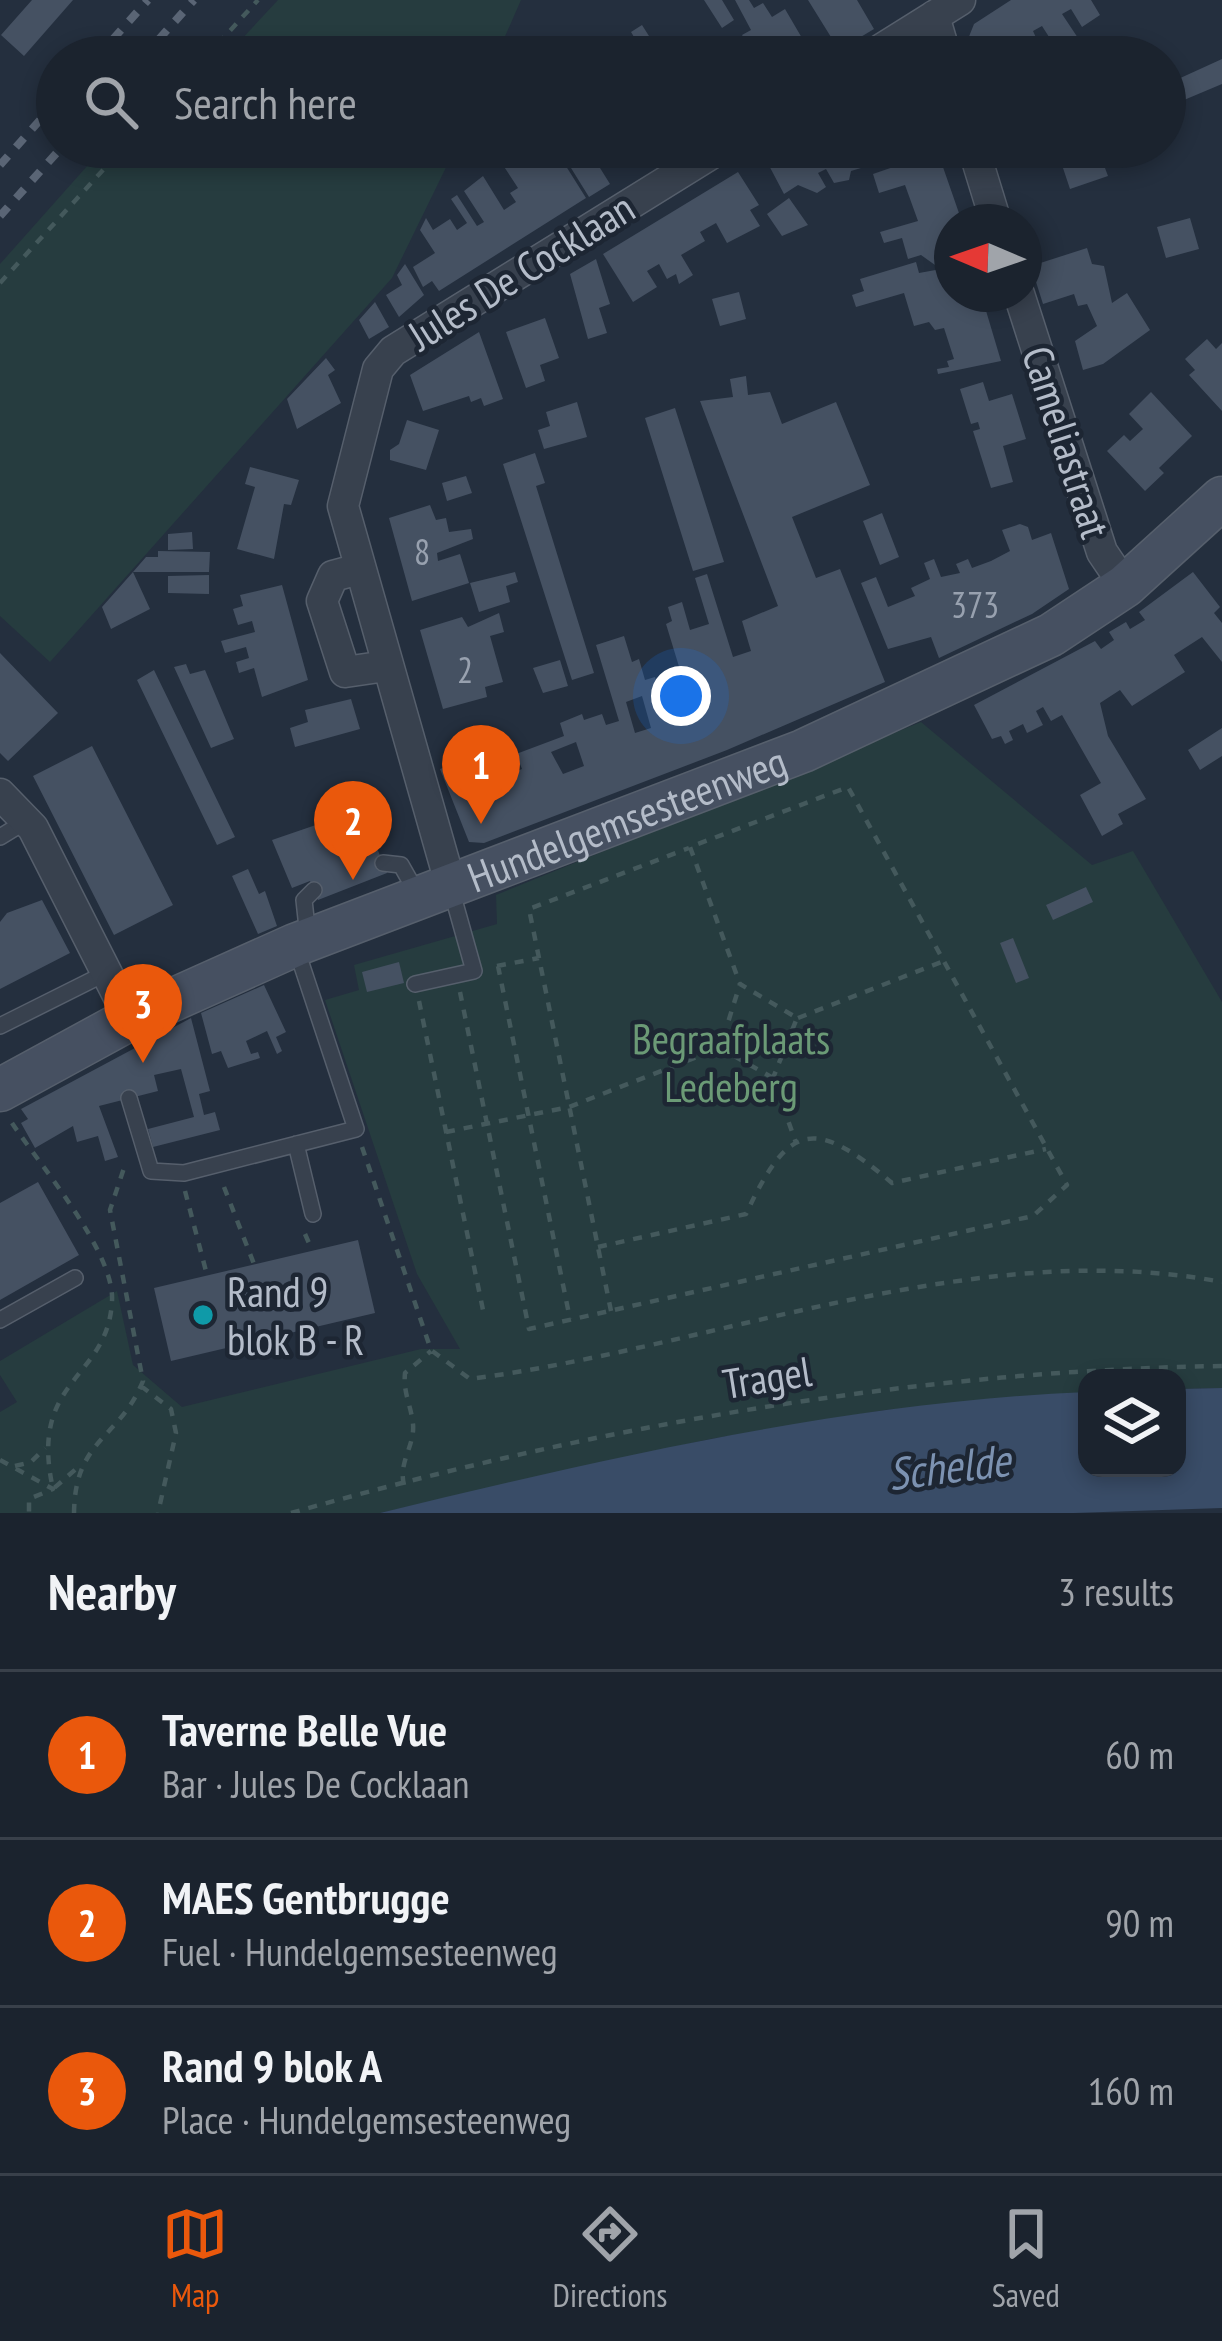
<!DOCTYPE html>
<html lang="en">
<head>
<meta charset="utf-8">
<style>
	:root { --surface:#1b232e; --page:#282f3a; --text:#f1f3f6; --muted:#a0a4aa; --line:#39404a; --accent:#ea580c }
	body { margin:0; font-family:"PT Sans Narrow",sans-serif; background:var(--page); color:var(--text) }
	.controls { position:absolute; right:36px; bottom:36px; display:grid; overflow:hidden; border-radius:24px; box-shadow:0 6px 18px #0003 }
	.controls button { width:108px; height:108px; display:grid; place-items:center; padding:0; border:0; border-bottom:3px solid var(--line); background:var(--surface); color:var(--text); font:60px sans-serif }
	.compass { position:absolute; left:934px; top:204px; width:108px; height:108px; border-radius:50%; background:var(--surface); box-shadow:0 6px 18px #0003; rotate:272deg }
	.you { position:absolute; left:681px; top:696px; width:42px; height:42px; margin:-30px; border:9px solid #fff; border-radius:50%; background:#1a73e8; box-shadow:0 0 0 18px #1a73e833 }
	.badge { display:grid; place-items:center; width:78px; height:78px; border-radius:50%; background:var(--accent); color:#fff; font-size:39px; font-weight:700 }
	.pin { position:absolute; translate:-50% -99px; filter:drop-shadow(0 3px 6px #0008) }
	.pin::after { content:''; position:absolute; top:63px; width:42px; height:36px; background:inherit; clip-path:polygon(0 0,100% 0,50% 100%) }
	.list { margin:0; padding:0; list-style:none }
	h2 { display:flex; justify-content:space-between; align-items:center; height:156px; margin:0; padding:0 48px; font-size:51px }
	h2 small { font-size:39px; font-weight:400; color:var(--muted) }
	.list li { display:grid; grid-template-columns:78px 1fr auto; gap:36px; align-items:center; box-sizing:border-box; height:168px; padding:0 48px; border-top:3px solid var(--line) }
	.list b { display:block; font-size:45px; white-space:nowrap }
	.list p { margin:0; font-size:39px; white-space:nowrap; color:var(--muted) }
	.list em { font-size:39px; font-style:normal; color:var(--muted) }
	.icon { flex:none; width:66px; height:66px; fill:none; stroke:currentColor; stroke-width:2; stroke-linecap:round; stroke-linejoin:round }
	.map { position:relative; flex:none; width:1222px; height:1513px; overflow:hidden }
	.search { position:absolute; background:var(--surface); box-shadow:0 6px 18px #0003; left:36px; right:36px; top:36px; height:132px; display:flex; align-items:center; gap:30px; box-sizing:border-box; padding:0 42px; border-radius:66px; color:var(--muted); font-size:45px }
	.sheet { height:660px; background:var(--surface) }
	nav { display:flex; justify-content:space-around; align-items:center; box-sizing:border-box; height:168px; border-top:3px solid var(--line); background:var(--surface); font-size:33px; color:var(--muted) }
	nav a { display:grid; justify-items:center; gap:6px }
	nav .on { color:var(--accent) }
	.map>svg:first-child { display:block }
	.green { fill:#263c3f }
	.water { fill:#394c67 }
	.building { fill:#455162; fill-rule:evenodd }
	.lines { fill:none; stroke-linecap:round; stroke-linejoin:round }
	.lane-casing { stroke:#565f6c; stroke-width:18 }
	.street-casing { stroke:#565f6c; stroke-width:33 }
	.secondary-casing { stroke:#565f6c; stroke-width:45 }
	.path { stroke:#44595c; stroke-width:4.5; stroke-dasharray:9 9; stroke-linecap:butt }
	.lane { stroke:#38414e; stroke-width:15 }
	.street { stroke:#38414e; stroke-width:30 }
	.secondary { stroke:#465061; stroke-width:42 }
	.rail { stroke:#5a6575; stroke-width:8; stroke-dasharray:12 12; stroke-linecap:butt }
	.culture-dot { fill:#0f9aa8; stroke:#1d2633; stroke-width:4.5 }
	.labels { text-anchor:middle; dominant-baseline:central; stroke-width:9; stroke-linejoin:round; paint-order:stroke }
	.number-label { font-size:36px; fill:#98a1af }
	.street-label { font-size:42px; fill:#b4bcc9; stroke:#1d2633 }
	.park-label { font-size:42px; fill:#6b9a76; stroke:#1d2633 }
	.poi-label { font-size:42px; fill:#b4bcc9; stroke:#1d2633; text-anchor:start }
	.water-label { font-size:45px; font-style:italic; fill:#7c92b1; stroke:#1d2633 }
</style>
</head>
<body>
<div class="map">
<svg width="1222" height="1513" viewBox="0 0 1222 1513">
	<rect width="100%" height="100%" fill="#242f3e"/>
	<path class="green" d="M278,0H521L496,57H225Z
		M104,147H456L392,278L50,662L0,616V264Z
		M921,722L1092,865L1133,851L1222,1002V1388L1177,1389V1378H1087V1392L885,1410L710,1439L380,1513H0V1412L17,1402L0,1375V1361L117,1291L133,1365L182,1407L421,1349H460L417,1274L325,1000L359,990L354,965L497,924L496,895Z"/>
	<path class="water" d="M1222,1388V1508L1074,1513H380C612,1457 848,1402 1087,1392V1468H1177V1389Z"/>
	<path class="building" d="M32,0H73L24,56L1,35Z
		M704,0H722L734,20L722,28Z
		M735,0H749L754,8L763,3L772,17L785,9L809,50L797,57H755L742,35L751,30Z
		M808,0H857L874,29L839,50Z
		M1011,0H1091L1100,15L1082,27L1071,9L1062,14L1078,38L1058,51L1042,26L1033,31L1045,57H1002L993,51L991,57H973L968,39L974,24Z
		M642,25L661,55L657,57H646L631,32Z
		M1222,59V84L1165,108V85Z
		M516,147H554L586,198L439,291L432,281L423,287L413,267L435,253L420,230L426,218L433,230L450,219L457,230L467,223L451,199L457,195L477,226L484,222L464,191L483,176L504,210L516,202L510,193L518,188L501,162Z
		M558,147H587L610,184L589,197Z
		M778,147H850L846,150L861,168L851,171L849,180L834,183L826,169L818,173L826,187L817,193L798,185L784,194L764,156Z
		M875,147H936L960,216L959,222H952V260L935,265L921,255L908,259L902,238L884,243L880,232L918,221L905,185L879,193L873,174L899,165L896,156L882,161Z
		M1070,147H1120L1122,153L1102,160L1108,176L1070,189L1059,156Z
		M738,172L759,205L750,210L760,226L727,243L716,223L700,232L705,241L681,255L693,275L679,284L676,274L667,279L659,264L647,271L657,287L633,302L603,254Z
		M789,198L808,225L782,236L767,214Z
		M1190,218L1199,249L1166,258L1157,227Z
		M1087,248L1092,264L1104,266L1112,303L1127,293L1150,330L1103,364L1083,370L1075,341L1097,326L1087,304L1078,306L1074,294L1043,304L1031,266Z
		M596,259L610,304L599,308L607,333L588,339L570,274Z
		M916,262L919,273L952,267V294H981L1001,361L938,374L937,369L949,367L947,361L954,359L944,328L935,330L929,322L914,326L904,293L856,307L852,295L864,291L860,279Z
		M405,264L424,295L399,317L386,295L402,285L397,275Z
		M739,292L746,319L720,326L712,299Z
		M375,302L389,327L369,339L359,320Z
		M545,318L559,358L540,365L545,381L526,388L506,332Z
		M479,332L503,399L484,406L481,398L471,402L469,396L423,411L410,375Z
		M1207,339L1216,349L1222,343V411L1189,375L1195,370L1185,359Z
		M326,358L335,370L328,375L341,403L297,429L287,399Z
		M746,376L748,395L770,392L782,424L836,402L870,485L792,517L816,578L840,569L885,682L727,750L484,843L469,842L440,769L468,759L473,773L490,765L500,790L507,787L498,764L512,759L517,771L522,769L516,754L564,736L560,723L582,714L584,720L602,714L606,725L619,721L596,645L624,636L632,662L639,659L645,680L655,677L666,712L673,710L662,674L673,670L689,721L695,719L666,624L672,621L668,607L682,602L690,630L709,624L695,578L707,574L733,657L751,651L742,621L778,606L700,401L733,397L730,379ZM642,696L651,728L635,733L626,702ZM576,742L584,766L563,774L551,752Z
		M983,382L989,401L1012,394L1026,439L1003,446L1013,482L991,488L973,431L980,429L978,422L971,424L960,389Z
		M1151,392L1192,436L1159,468L1164,473L1145,491L1107,451L1124,435L1130,441L1143,429L1129,414Z
		M577,402L587,437L544,449L538,430L550,426L546,412Z
		M675,408L724,562L693,571L645,418Z
		M407,420L439,430L426,470L390,460V450L399,444Z
		M535,453L545,483L536,486L594,673L572,680L503,464Z
		M250,467L299,480L291,505L284,504L274,559L237,549L255,487L245,484Z
		M466,476L472,493L447,501L442,483Z
		M430,505L436,520L446,518L449,532L471,529L473,539L437,553L438,561L460,554L469,583L412,601L389,518Z
		M882,513L899,557L880,565L863,521Z
		M1020,524L1028,527L1032,540L1051,533L1069,589L1032,614L939,658L931,637L888,649L861,583L876,577L888,607L915,596L911,588L930,579L924,563L934,559L941,577L960,573L956,564L968,559L972,568L991,561L1010,551L1002,530Z
		M192,532L193,549L168,550V534Z
		M158,551L210,552L209,572H133L150,609L111,629L102,607L133,572L146,557H158Z
		M515,572L518,582L506,586L510,602L479,612L470,583Z
		M1193,572L1220,607L1214,613L1222,623V662L1202,637L1174,655L1185,672L1132,706L1120,690L1100,703L1108,736L1146,799L1118,814L1123,824L1102,836L1080,795L1101,783L1062,715L1051,721L1043,707L1036,711L1043,725L1027,733L1023,724L1009,731L1013,740L1005,744L1001,736L992,739L974,705L1095,641L1101,649L1114,640L1109,632L1126,622L1130,629L1145,620L1139,612Z
		M209,575V594L168,593V576Z
		M282,585L308,680L262,697L254,668L239,673L236,662L249,658L246,647L225,653L221,641L255,632L252,621L238,625L233,609L243,606L240,595Z
		M499,613L504,632L490,636L503,682L485,687L487,697L443,709L420,630L462,617L468,627Z
		M0,653L58,713L8,761L0,753Z
		M560,660L568,686L543,693L533,668Z
		M186,664L190,674L205,670L234,739L211,748L174,667Z
		M154,670L235,837L217,845L137,680Z
		M351,699L360,729L295,747L290,728L308,722L305,710Z
		M1222,728V756L1200,770L1188,750Z
		M92,746L173,905L114,935L33,776Z
		M345,815L349,824L365,818L387,873L318,900L310,881L292,888L272,840Z
		M248,869L259,894L265,891L277,926L258,934L232,876Z
		M1086,887L1093,902L1053,920L1046,905Z
		M42,900L70,953L0,989V922L7,913Z
		M1013,938L1029,978L1016,983L1000,943Z
		M399,962L404,983L367,992L362,972Z
		M264,985L286,1032L276,1037L282,1051L277,1054L267,1031L246,1041L251,1054L258,1052L260,1058L228,1068L221,1051L212,1054L201,1013Z
		M191,1018L210,1091L199,1094L204,1115L215,1112L220,1130L153,1147L148,1129L194,1117L181,1069L154,1075L158,1091L99,1106L118,1157L105,1161L98,1136L77,1142L73,1126L35,1148L21,1123L28,1119L21,1109Z
		M38,1182L79,1255L0,1300V1203Z
		M358,1240L375,1313L171,1361L154,1288Z"/>
	<g class="lines">
		<g class="lane-casing">
			<path id="lane" d="M0,837L26,821
				M383,863L401,865L418,895
				M308,937L304,900L314,890
				M415,984L474,971L451,889
				M0,1026L106,973
				M129,1098L151,1171L184,1173L356,1129L296,948
				M296,1144L313,1214
				M0,1320L75,1278"/>
		</g>
		<g class="street-casing">
			<path id="street" d="M934,16L946,57
				M869,57L960,0
				M973,147L996,222
				M1019,294L1102,552L1125,586
				M359,569L333,576L322,601L345,672L386,666
				M0,794L33,828L130,1019
				M451,886L343,506L378,369L393,351L722,147"/>
		</g>
		<g class="secondary-casing">
			<g id="secondary">
				<path id="s1" d="M0,1090L130,1019L295,945L803,751L1051,635L1125,586L1222,498"/>
			</g>
		</g>
		<path class="path" d="M206,57L258,0
			M0,283L124,147
			M497,966L539,958
			M498,966L570,1319
			M460,992L529,1329L1033,1216L1067,1185L848,787L690,847L740,984
			M419,1001L483,1310
			M798,1018L944,961
			M773,1078L720,1048L740,984L797,1018L773,1078L796,1143
			M12,1123C39,1164 115,1252 112,1301C108,1381 28,1377 53,1489L76,1469
			M446,1132L569,1107L720,1048
			M362,1147L431,1350L470,1379C716,1347 974,1235 1222,1282
			M224,1187L254,1264
			M185,1191L207,1275
			M305,1234L312,1250
			M598,1247L746,1214C789,1122 814,1117 892,1183L1046,1149
			M611,1311L529,909L689,848
			M141,1386L171,1409L176,1433L158,1513
			M0,1460L53,1489L29,1499V1513
			M15,1466L31,1462L45,1448
			M404,1485C398,1462 415,1446 413,1424C411,1405 403,1393 405,1373L431,1351
			M74,1513C75,1438 119,1440 143,1381L110,1210L126,1162
			M291,1513C594,1427 907,1371 1222,1366"/>
		<use href="#lane" class="lane"/>
		<use href="#street" class="street"/>
		<use href="#secondary" class="secondary"/>
		<path class="rail" d="M97,57L148,0
			M143,57L194,0
			M0,165L57,101
			M0,216L62,147"/>
	</g>
	<circle class="culture-dot" cx="203" cy="1315" r="12"/>
	<g class="labels">
		<g class="number-label">
			<text x="422" y="551">8</text>
			<text x="975" y="604">373</text>
			<text x="465" y="669">2</text>
		</g>
		<g class="street-label">
			<text transform="translate(521 271) rotate(-32)">Jules De Cocklaan</text>
			<text transform="translate(1067 442) rotate(72)">Cameliastraat</text>
			<text stroke="none"><textPath href="#s1" startOffset="684">Hundelgemsesteenweg</textPath></text>
			<text transform="translate(767 1377) rotate(-9)">Tragel</text>
		</g>
		<g class="park-label">
			<text x="731" y="1038">Begraafplaats<tspan x="731" dy="48">Ledeberg</tspan></text>
		</g>
		<g class="poi-label">
			<text x="227" y="1291">Rand 9<tspan x="227" dy="48">blok B - R</tspan></text>
		</g>
		<g class="water-label">
			<text transform="translate(949 1466) rotate(-7)">Schelde</text>
		</g>
	</g>
</svg>
<div class="controls">
<button><svg class="icon" aria-label="layers" viewBox="0 0 24 24"><path d="M12 4l9 5-9 5-9-5zM3 14l9 5 9-5"/></svg></button>
</div>
<svg class="compass" viewBox="-18 -18 36 36"><path d="M0-13l5 13h-10z" fill="#e53935"/><path d="M0 13l5-13h-10z" fill="#a0a4aa"/></svg>
<div class="you"></div>
<div class="pin badge" style="left:481px;top:824px">1</div>
<div class="pin badge" style="left:353px;top:880px">2</div>
<div class="pin badge" style="left:143px;top:1063px">3</div>
<div class="search"><svg class="icon" aria-label="search" viewBox="0 0 24 24"><circle cx="10" cy="10" r="6"/><path d="M15 15l6 6"/></svg>Search here</div>
</div>
<section class="sheet">
<h2>Nearby<small>3 results</small></h2>
<ul class="list">
<li><span class="badge">1</span><div><b>Taverne Belle Vue</b><p>Bar · Jules De Cocklaan</p></div><em>60 m</em></li>
<li><span class="badge">2</span><div><b>MAES Gentbrugge</b><p>Fuel · Hundelgemsesteenweg</p></div><em>90 m</em></li>
<li><span class="badge">3</span><div><b>Rand 9 blok A</b><p>Place · Hundelgemsesteenweg</p></div><em>160 m</em></li>
</ul>
</section>
<nav>
<a class="on"><svg class="icon" aria-label="map" viewBox="0 0 24 24"><path d="M3 6l6-2 6 2 6-2v14l-6 2-6-2-6 2zM9 4v14M15 6v14"/></svg>Map</a>
<a><svg class="icon" aria-label="directions" viewBox="0 0 24 24"><path d="M12 3l9 9-9 9-9-9zM9 14v-3h6M13 9l2 2-2 2"/></svg>Directions</a>
<a><svg class="icon" aria-label="saved" viewBox="0 0 24 24"><path d="M7 4h10v16l-5-4-5 4z"/></svg>Saved</a>
</nav>
</body>
</html>
